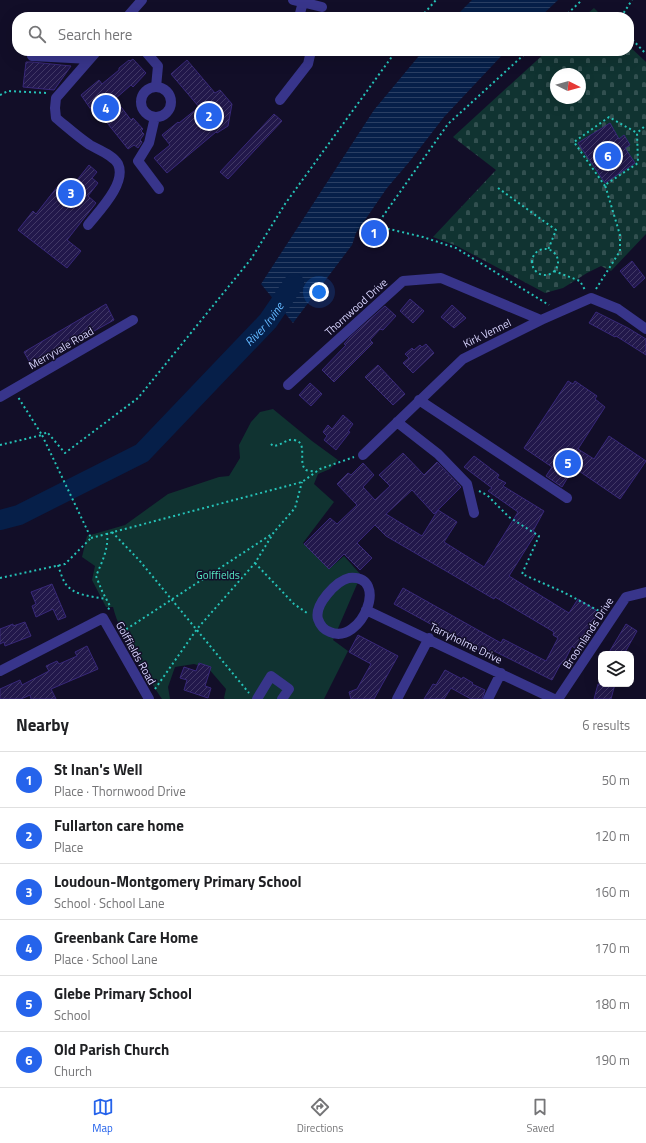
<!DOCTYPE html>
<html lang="en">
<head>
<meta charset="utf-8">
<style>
	:root { --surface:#fff; --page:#f6f6f6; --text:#202124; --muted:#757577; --line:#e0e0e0; --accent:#2563eb }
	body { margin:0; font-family:"Titillium Web",sans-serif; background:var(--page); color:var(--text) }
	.controls { position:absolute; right:12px; bottom:12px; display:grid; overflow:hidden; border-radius:8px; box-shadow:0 4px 16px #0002 }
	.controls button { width:36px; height:36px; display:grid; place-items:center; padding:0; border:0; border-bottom:1px solid var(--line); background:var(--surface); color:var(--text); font:20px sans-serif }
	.compass { position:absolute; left:550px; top:68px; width:36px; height:36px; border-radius:50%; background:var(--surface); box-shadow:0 4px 16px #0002; rotate:96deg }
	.you { position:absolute; left:319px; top:292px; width:14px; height:14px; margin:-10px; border:3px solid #fff; border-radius:50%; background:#1a73e8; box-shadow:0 0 0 6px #1a73e833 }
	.badge { display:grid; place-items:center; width:26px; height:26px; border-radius:50%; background:var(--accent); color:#fff; font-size:13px; font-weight:700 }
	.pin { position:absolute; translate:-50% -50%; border:2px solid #fff; box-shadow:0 1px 4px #0006 }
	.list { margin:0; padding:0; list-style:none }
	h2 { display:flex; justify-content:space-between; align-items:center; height:52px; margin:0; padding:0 16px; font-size:17px }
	h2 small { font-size:13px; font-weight:400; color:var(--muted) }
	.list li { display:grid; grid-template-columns:26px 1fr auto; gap:12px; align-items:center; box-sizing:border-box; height:56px; padding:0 16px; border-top:1px solid var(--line) }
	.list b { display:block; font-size:15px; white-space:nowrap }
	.list p { margin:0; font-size:13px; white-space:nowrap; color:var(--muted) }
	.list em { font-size:13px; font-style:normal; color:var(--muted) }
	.icon { flex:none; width:22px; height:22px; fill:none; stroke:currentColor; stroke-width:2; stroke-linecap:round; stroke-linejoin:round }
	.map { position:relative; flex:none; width:646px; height:699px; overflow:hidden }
	.search { position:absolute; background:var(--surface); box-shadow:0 4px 16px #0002; left:12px; right:12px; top:12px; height:44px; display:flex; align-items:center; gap:10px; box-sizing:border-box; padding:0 14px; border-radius:16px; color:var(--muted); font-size:15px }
	.sheet { height:388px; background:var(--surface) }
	nav { display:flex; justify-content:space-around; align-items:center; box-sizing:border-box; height:56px; border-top:1px solid var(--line); background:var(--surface); font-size:11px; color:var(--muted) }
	nav a { display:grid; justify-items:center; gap:2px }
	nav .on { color:var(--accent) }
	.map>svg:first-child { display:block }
	.green { fill:#103331 }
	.cemetery { fill:url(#cemetery-stones); fill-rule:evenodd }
	.water { fill:url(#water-rules) }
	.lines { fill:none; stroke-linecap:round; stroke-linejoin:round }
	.river { stroke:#061f49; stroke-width:20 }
	.building { fill:url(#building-hatch); stroke:#382879 }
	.path { stroke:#25c3b8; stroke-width:2; stroke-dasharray:2 3; stroke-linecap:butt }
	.minor { stroke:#38358b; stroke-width:10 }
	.labels { text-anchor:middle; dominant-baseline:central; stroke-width:3; stroke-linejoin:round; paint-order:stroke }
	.street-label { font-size:11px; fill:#d9d5ff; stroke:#120e28 }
	.park-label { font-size:11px; fill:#56e9c4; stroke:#120e28 }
	.water-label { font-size:12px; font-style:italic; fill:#63b8ff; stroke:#120e28 }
</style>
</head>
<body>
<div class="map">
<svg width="646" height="699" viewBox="0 0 646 699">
	<defs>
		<pattern id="cemetery-stones" width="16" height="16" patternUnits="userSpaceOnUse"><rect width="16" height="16" fill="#103331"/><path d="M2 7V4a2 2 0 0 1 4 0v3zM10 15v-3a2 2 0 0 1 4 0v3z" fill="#325050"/></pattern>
		<pattern id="water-rules" width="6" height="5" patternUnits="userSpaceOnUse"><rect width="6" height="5" fill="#061f49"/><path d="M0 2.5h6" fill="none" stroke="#2a3f64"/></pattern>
		<pattern id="building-hatch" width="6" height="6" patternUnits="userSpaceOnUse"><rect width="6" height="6" fill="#22184b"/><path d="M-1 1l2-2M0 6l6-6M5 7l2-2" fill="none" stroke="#423966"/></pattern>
	</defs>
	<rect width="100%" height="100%" fill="#120e28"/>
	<path class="green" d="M273,409L312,441L338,460L330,469L318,474L314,484L334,502L303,543L329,569L344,556L361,575L333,640L348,651L324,699H225L224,698L226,689L208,668L194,664L175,667L168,687L170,699H162C145,673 120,636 113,607H106L92,580L95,566L82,557L87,536L125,525L168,494L219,477L229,476L240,458L239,445L251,422L260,412Z"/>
	<path class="cemetery" d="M594,8L603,17H584Z
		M629,46L646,62V234L611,271L601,266L587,273L563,288L545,293L457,246L433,237L496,170L453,137L547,51H629ZM556,74H580V98H556Z"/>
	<path class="water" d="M472,0H558L540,17H455Z
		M423,51H506L444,117L410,161L387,188L356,233L352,245L293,323L261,284L374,110Z"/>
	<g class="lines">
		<path class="river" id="s1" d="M0,520L19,515L142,453L268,321L294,283"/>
	</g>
	<path class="building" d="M133,59L146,73L133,87L131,85L115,99L131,120L133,118L143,129L141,131L144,134L140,140L142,142L138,148L134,145L128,149L100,114L96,117L81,95L99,80L102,84L119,70V68L129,60L130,61Z
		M187,60L215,93L220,90L232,104L228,126L217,133L216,132L167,173L154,158L170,145L162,135L178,122L179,123L199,107L171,74Z
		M26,62H32L71,66L54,90L23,87Z
		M274,114L282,121L228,179L220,172Z
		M610,123L619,139L624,135L630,145L625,148L635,163L605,183L578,143Z
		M89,165L97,172L92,178L98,183L88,196L96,203L67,240L81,251L67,268L18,230L33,211L36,214L61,182L70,189Z
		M632,261L645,278L634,288L620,271Z
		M410,299L424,311L413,323L400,311Z
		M106,304L114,320L69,345L33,368L24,352Z
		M452,305L466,318L454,328L441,317Z
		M385,306L396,316L383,330L380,329L370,340L373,343L334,382L322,370L346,345L344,344L350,337Z
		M596,312L628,328L646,339V355L616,336L615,337L589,323Z
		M426,344L434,353L413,373L403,363L409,358L405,354L412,348L414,350L420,345L422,347Z
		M378,365L405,394L393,405L365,377Z
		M568,381L573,384L575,381L597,396L595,399L605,407L578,449L594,459L609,436L646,461L620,499L576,469L575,470L573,469L562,487L546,476L552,467L524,448Z
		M310,383L322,394L311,406L299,395Z
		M343,415L353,424L348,431L350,432L336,450L324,440L327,436L323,432L328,425L332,429Z
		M403,453L424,475L437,462L461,487L434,514L412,490L386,514L422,536L438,510L457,522L444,542L484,567L518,512L488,491L492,488L464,467L474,456L499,475L497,478L506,483L503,486L544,511L533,531L536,533L509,576L569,613L578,599L599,612L576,649L572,646L563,664L561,663L552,680L492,650L489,656L394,604L403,588L501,643L503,639L546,661L558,638L553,635L554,632L495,597L494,599L386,536L375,525L357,543L372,558L360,570L344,554L329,569L304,544L330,518L337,524L357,505L337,484L348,473L351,475L363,463L374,475L363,487L375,500L390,486L379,475Z
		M52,584L66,617L58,620L53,609L36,617L32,606L36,604L31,592Z
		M25,622L31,636L5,646L4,642L0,644V629L13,624V626Z
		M626,624L637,631L624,654H608Z
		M358,635L398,656L374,699H351L349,692L357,689L371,664L349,652Z
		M87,646L98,669L51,689L56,699H31L30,695L21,699H0V689L20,680L22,685L49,671L46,666L57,661L59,664L77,656L75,652Z
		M199,663L211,667L205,686L211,688L208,698L184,690L187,680L180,678L184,667L196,671Z
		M445,670L462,679L463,677L473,683L472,684L485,690L482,699H471L451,688L444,699H424L433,684L436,685Z
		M598,684H615L611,699H594Z"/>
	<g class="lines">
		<path class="path" d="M421,17L436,0
			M564,17L582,0
			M621,17L632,0
			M629,36L646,54
			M528,51L448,124L376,226L423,237L456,248L549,305
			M0,95L8,91L48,93
			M605,186L574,142L609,117L637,133
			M498,188L556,230L548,250
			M532 262a13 13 0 1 1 26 0a13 13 0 1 1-26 0Z
			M554,271L580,281L585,290
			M596,289L620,251V235L605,185L638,163L637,133L646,125
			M271,444L273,446C281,446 287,438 294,440C309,442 297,463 306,470C309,471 313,471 316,472
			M0,445L42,435L18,397
			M479,491L487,495L509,517L539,536L522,574L563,592L603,613
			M112,532L139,560L249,693
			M107,533C109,548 102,562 96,576L102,591L110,606L108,610
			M91,538L302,482L320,469L354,457
			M255,563L294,604L307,613
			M58,565C60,571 62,578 65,583C74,596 91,596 106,599
			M0,578L65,564L91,538L42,435L47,432L65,453L138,398L251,259L285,204L396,51
			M122,632L272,534
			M155,689L197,629L255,563L274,532L295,508L302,482"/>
		<path class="minor" d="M293,0L322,7
			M127,17L142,0
			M299,17L303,2
			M145,51L158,66L156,87
			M32,56L90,59
			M141 102a15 15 0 1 1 30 0a15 15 0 1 1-30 0Z
			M280,100L308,64L311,51
			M155,117L149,143L138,161L159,189
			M88,225C99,211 127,183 118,164C113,155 99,150 90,145C78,137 67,127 56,118L55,108L56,98L97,51
			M288,385L403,281L441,278L541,320
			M0,397L133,320
			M419,400L567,498
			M397,422L438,454L467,484L474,513
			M363,455L463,359L541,320L591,298L618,309L646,329
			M349,578C391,574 361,646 330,632C324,630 320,625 318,619C314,605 336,581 349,578Z
			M366,610L554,699
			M0,671L103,618L149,699
			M257,699L271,676L289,689L282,699
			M397,699L429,638
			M488,699L501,673
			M558,699L626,597L646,592"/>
	</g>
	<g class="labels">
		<g class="street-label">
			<text transform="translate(356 307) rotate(-42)">Thornwood Drive</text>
			<text transform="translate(487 333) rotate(-26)">Kirk Vennel</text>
			<text transform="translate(61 348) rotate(-30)">Merryvale Road</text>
			<text transform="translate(588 633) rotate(-57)">Broomlands Drive</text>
			<text transform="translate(466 643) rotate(26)">Tarryholme Drive</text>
			<text transform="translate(136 653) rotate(61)">Golffields Road</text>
		</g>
		<g class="park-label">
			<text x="218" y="575">Golffields</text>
		</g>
		<g class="water-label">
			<text stroke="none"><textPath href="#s1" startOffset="335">River Irvine</textPath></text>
		</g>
	</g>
</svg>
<div class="controls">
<button><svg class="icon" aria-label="layers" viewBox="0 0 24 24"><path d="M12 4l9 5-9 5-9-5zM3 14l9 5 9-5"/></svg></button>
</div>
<svg class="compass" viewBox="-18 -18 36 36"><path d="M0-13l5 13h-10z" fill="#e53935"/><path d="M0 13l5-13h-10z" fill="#757577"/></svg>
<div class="you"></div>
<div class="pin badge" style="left:374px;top:233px">1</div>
<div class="pin badge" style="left:209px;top:116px">2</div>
<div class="pin badge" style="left:71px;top:193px">3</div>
<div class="pin badge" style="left:106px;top:108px">4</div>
<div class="pin badge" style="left:568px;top:463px">5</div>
<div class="pin badge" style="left:608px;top:156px">6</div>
<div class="search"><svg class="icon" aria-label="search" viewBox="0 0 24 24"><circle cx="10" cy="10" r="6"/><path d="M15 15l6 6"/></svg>Search here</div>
</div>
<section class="sheet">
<h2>Nearby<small>6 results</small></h2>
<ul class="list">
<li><span class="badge">1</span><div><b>St Inan's Well</b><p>Place · Thornwood Drive</p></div><em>50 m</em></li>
<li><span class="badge">2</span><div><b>Fullarton care home</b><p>Place</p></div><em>120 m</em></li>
<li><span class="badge">3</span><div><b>Loudoun-Montgomery Primary School</b><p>School · School Lane</p></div><em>160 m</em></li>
<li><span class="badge">4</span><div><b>Greenbank Care Home</b><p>Place · School Lane</p></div><em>170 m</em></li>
<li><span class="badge">5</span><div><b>Glebe Primary School</b><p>School</p></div><em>180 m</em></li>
<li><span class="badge">6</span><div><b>Old Parish Church</b><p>Church</p></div><em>190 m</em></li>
</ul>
</section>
<nav>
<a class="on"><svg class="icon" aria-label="map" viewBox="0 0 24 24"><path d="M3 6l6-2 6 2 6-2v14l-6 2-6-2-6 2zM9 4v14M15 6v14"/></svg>Map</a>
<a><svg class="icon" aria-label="directions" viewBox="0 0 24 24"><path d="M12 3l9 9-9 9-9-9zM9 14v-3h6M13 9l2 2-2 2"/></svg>Directions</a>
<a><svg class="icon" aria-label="saved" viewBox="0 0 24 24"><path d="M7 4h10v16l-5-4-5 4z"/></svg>Saved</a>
</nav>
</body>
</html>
